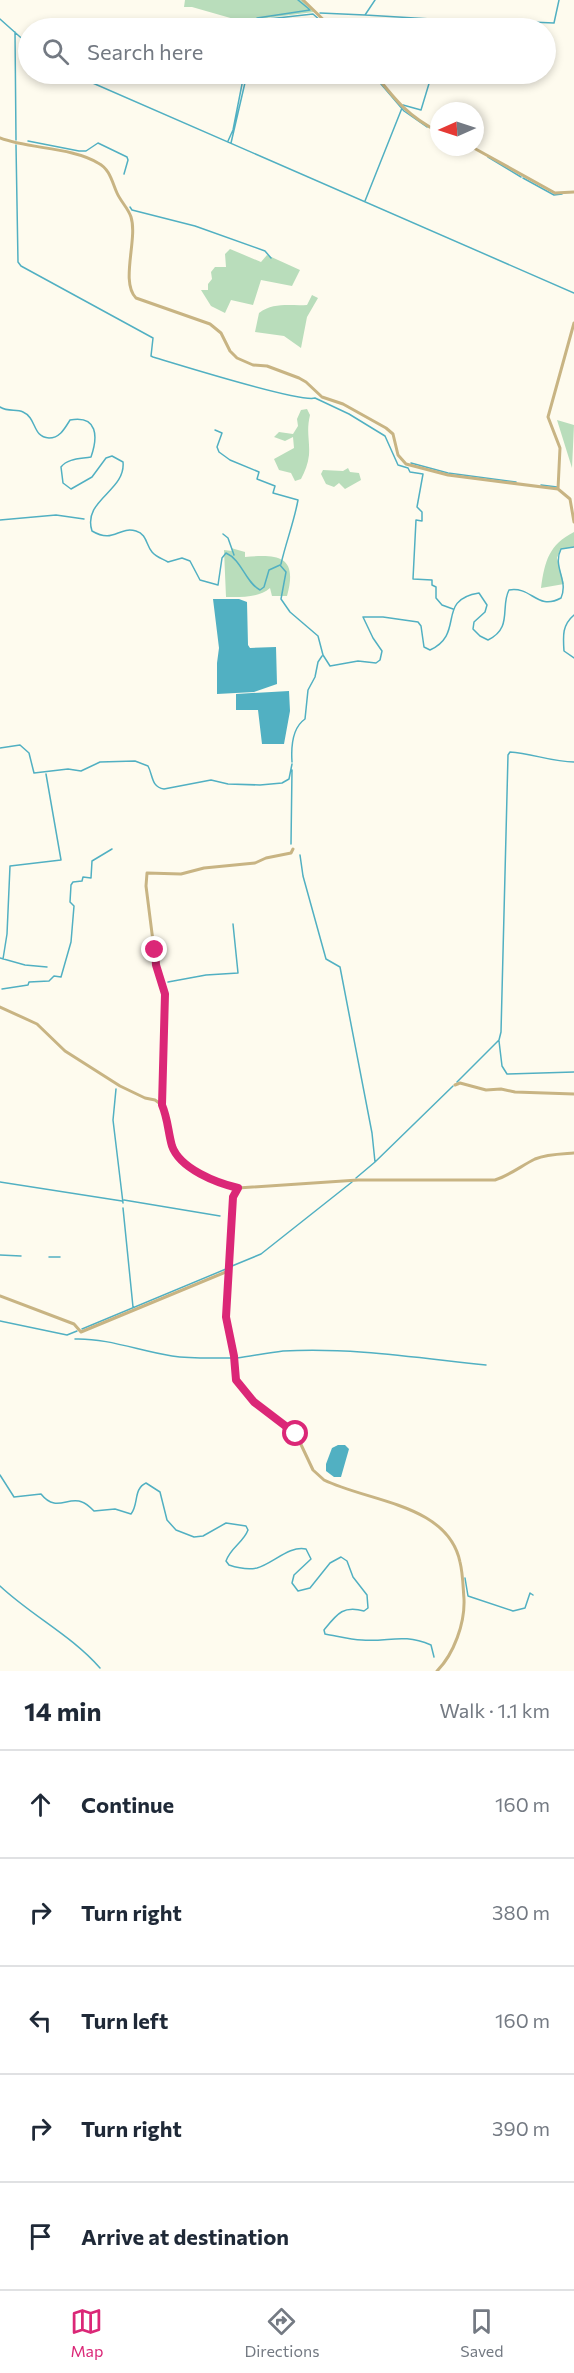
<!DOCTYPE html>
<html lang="en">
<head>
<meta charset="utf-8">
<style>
	:root { --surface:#fff; --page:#f6f6f7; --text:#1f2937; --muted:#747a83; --line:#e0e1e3; --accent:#db2777 }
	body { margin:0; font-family:Commissioner,sans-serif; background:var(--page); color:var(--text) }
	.compass { position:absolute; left:430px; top:102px; width:54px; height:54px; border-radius:50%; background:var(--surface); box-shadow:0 3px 9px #0003; rotate:267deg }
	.stop { position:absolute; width:18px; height:18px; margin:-14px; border:4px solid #db2777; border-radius:50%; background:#fff }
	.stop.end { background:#db2777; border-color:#fff; box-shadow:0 2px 6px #0008 }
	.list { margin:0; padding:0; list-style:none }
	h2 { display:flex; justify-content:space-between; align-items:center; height:78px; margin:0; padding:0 24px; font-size:26px }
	h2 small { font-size:20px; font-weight:400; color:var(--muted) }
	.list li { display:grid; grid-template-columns:39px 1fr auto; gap:18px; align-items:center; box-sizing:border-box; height:108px; padding:0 24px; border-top:2px solid var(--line) }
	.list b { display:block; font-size:22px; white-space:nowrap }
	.list em { font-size:20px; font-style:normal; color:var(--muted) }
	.icon { flex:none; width:33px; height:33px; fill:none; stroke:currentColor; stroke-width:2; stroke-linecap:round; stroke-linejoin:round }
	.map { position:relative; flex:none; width:574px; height:1671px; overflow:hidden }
	.search { position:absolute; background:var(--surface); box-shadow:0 3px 9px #0003; left:18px; right:18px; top:18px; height:66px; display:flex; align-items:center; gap:15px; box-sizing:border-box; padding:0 21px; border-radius:33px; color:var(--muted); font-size:22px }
	.sheet { height:618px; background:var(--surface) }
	nav { display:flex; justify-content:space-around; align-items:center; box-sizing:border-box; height:84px; border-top:2px solid var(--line); background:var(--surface); font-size:16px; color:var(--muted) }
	nav a { display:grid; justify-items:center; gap:3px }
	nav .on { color:var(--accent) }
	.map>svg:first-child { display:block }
	.green { fill:#b9ddbb }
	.water { fill:#51b0c2 }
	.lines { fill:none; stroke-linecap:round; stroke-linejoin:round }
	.stream { stroke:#51b0c2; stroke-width:1.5 }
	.street { stroke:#c8b483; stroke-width:3 }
	.route { stroke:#db2777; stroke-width:8 }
</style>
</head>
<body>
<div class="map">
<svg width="574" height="1671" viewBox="0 0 574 1671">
	<rect width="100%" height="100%" fill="#fefbee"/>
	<path class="green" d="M185,0H303L314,12L258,19L248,23L192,7H184Z
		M230,249L261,262L267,255L300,270L292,286L261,280L253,305L231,300L225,313L211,306L201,290H208V284L212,279L211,272L215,267H226L225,254Z
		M312,295L318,298L307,317L301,348L284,336L255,332L259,313C274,302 289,306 307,305Z
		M307,409L310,415C306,432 310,439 309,455C308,464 305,471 301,479L295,481L291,473L279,470L274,459L294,448L293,437L285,441L274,437L279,432L293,434L298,426L297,419L301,410Z
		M557,420L574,425L572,468Z
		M348,468L350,472L359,473L361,480L345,489L339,483L334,487L326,484L321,474L323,470L343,471Z
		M574,532V547L561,549L557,558L564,584L541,588C545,560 549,545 574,532Z
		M231,548L245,552V557C279,554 298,556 287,596H272L270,588C259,598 241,597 226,597L224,550L232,551Z"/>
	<path class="water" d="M213,599H239L247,602L248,645L250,648L276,647L277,684L254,692L217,694V663L219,648Z
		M289,691L290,711L284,744H262L258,710H236V694Z
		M338,1445H345L349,1449L341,1477H334L326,1471V1464L332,1448Z"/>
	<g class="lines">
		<path class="stream" d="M298,0L309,9
			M320,13L365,15L375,0
			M365,15L481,22
			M257,18L310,10
			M0,19L28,44
			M254,28L256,20
			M257,28L259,20L313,14L329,28
			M480,28L481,22L485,20L554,23L559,0
			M15,32L16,140
			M72,74L574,293
			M381,84L404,111L427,127
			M403,105L421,110L431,77L451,79L452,74
			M28,141L79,151H86L98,143L127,157L128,160L124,174
			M228,141L233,130L244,74
			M231,143L247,74
			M16,145L18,262L21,266L153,338L151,356L153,357C177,364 300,403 315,398L349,414L385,436L398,465L408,468L410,472L423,474L417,507L422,512V521L416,520L413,579L432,580V585L436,587V598L442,605L453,609
			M488,157L521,177
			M523,178L554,195L562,194
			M365,201L402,108
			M130,207L132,210L195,226L265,251L271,258
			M0,407C8,412 16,409 23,412C37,418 32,437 49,438C60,438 65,428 70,420C98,415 98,437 91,457C81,459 68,458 61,467L63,483L71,489L92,477L106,458L112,456L123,462C126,491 82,500 92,531C114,544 118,526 136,531C147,534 146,545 152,552C156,557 163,559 168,562L182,558L190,561L200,580L218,585L222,558L226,553C242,560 245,582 260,590L264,587L269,570L280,565L286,572L281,599L290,612L318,636L323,655L330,666L358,661L376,663L380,660L382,651L373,638L363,617H383L418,622L421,626L424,647L430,650C466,633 435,600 479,593L487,605L485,612L474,622L473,629L480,636L488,640C513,628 500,607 509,590C532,586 537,611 561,598C569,580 552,567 561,549L574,547
			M215,430L222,433L217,447L219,452L230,460L259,472L257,479L275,486L273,493L298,500C294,522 286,542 281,564
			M411,463L448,473L516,482
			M541,485L557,487
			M0,520L56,515L84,519
			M223,534L228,538L234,555
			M574,615C562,625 563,636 564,651L574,658
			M0,748L20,745L29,753L34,773L68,769L81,771L100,762L135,761L148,766C153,775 151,787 164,789L211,780L228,784L260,785L282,783L289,779L292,764
			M292,762C291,747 292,728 305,719L308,690L315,677L318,662L322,656
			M291,844L292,770
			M300,855L303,876L326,959L340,967L372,1133L375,1162
			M0,958L25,965L47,967
			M3,959L7,934L10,866L61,860L46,774
			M168,982L206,975L238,973L233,924
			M2,989L28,985L29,982L49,981L54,976L61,977L71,942L74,906L70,902L71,885L73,882L82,881L83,877L91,878L92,861L112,849
			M499,1041L502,1066L507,1074L574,1072
			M457,1082L499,1040L501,1032L508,755L510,752C531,753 552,762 574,762
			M116,1089L113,1120L123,1203
			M356,1178L375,1162L453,1086
			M0,1182L122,1201
			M124,1200L220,1216
			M123,1208L133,1307
			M0,1255L21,1256
			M49,1257H60
			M232,1266L261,1254L352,1182
			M0,1321L67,1335L77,1331
			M82,1329L226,1269
			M75,1339C107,1338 140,1351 172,1356C192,1359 212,1358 232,1358
			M237,1358C252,1356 267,1353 283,1351C350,1347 419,1358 486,1365
			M0,1475L14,1497L41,1494C56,1513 68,1496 82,1502C86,1503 91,1508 94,1511L115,1509L131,1514C139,1504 133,1489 146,1483L160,1492L167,1520L176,1530L194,1537L203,1536L226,1523L246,1526L248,1530C243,1543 231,1547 226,1561L229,1565C238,1568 248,1570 257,1568C272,1564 290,1545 306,1549L311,1559L294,1575L292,1583L298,1591L310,1588L330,1563L341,1557L347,1561L353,1577L367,1595L368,1608L364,1611C343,1605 337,1614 324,1630L325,1634C337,1636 350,1640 362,1640C390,1642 402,1633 431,1645L434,1657
			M465,1578L468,1596L513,1611L525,1608L530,1593L533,1595
			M0,1586C32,1616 71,1635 100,1668"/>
		<path class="street" d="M303,0L332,28
			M375,74C395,100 409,117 439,132
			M0,138C28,149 72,147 98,163C110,169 112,182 117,193C121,202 128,208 131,217C138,239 120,282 136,298L210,324L221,333L230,351L237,358L253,365L267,366L299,378L306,382L322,397L343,404L386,428L393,434L398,455L406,464L448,475L558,489
			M472,147L555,193L574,192
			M574,323L548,417L560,448L558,489L570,499L574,522
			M0,1007L37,1024L65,1051L120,1086L145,1098L155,1100L162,1105L165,1113L175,1153L184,1163L216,1182L238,1188
			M455,1085L460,1083L486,1090L501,1089L515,1092L574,1094
			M162,1105L165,994L156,965L146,886L147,873L181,874L204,868L255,863L266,858L291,853L293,849
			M228,1271L226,1317L234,1356L236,1380L254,1402L296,1434L313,1470L324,1480C369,1502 448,1504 460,1562C463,1574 463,1587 464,1599C465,1623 454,1654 437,1671
			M0,1296L74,1324L81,1332L228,1271L232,1243L233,1198L238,1188L358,1180H495C510,1175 521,1166 535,1159C547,1154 561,1154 574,1153"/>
	</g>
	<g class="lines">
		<path class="route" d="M155,950L156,965L165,994L162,1105C168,1119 168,1132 172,1146C180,1169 217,1183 238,1188L233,1197L226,1317L234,1356L236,1380L254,1402L296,1434"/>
	</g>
</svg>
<svg class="compass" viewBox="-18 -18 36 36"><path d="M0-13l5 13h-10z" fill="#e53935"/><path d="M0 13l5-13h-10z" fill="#747a83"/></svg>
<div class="stop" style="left:296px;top:1434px"></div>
<div class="stop end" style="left:155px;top:950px"></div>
<div class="search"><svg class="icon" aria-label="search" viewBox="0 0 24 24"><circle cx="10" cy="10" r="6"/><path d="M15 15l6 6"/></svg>Search here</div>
</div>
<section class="sheet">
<h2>14 min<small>Walk · 1.1 km</small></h2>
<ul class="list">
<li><svg class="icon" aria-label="ahead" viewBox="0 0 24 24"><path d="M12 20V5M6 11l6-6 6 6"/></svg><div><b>Continue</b></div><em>160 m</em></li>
<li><svg class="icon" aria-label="right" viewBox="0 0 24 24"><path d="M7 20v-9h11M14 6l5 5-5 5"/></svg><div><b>Turn right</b></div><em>380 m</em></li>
<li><svg class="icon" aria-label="left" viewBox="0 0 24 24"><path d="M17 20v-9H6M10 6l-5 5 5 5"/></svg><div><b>Turn left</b></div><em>160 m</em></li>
<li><svg class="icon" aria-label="right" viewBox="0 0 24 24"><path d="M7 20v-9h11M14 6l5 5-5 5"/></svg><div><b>Turn right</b></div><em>390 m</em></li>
<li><svg class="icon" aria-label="arrive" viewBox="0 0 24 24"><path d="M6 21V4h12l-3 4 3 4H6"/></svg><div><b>Arrive at destination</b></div></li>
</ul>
</section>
<nav>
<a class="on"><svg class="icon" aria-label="map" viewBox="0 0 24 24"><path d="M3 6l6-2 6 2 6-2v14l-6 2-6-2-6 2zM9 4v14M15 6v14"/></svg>Map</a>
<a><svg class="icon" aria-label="directions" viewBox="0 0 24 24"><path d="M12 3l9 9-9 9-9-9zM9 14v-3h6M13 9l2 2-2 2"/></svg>Directions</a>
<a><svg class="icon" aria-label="saved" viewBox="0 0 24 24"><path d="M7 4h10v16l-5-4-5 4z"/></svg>Saved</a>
</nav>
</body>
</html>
